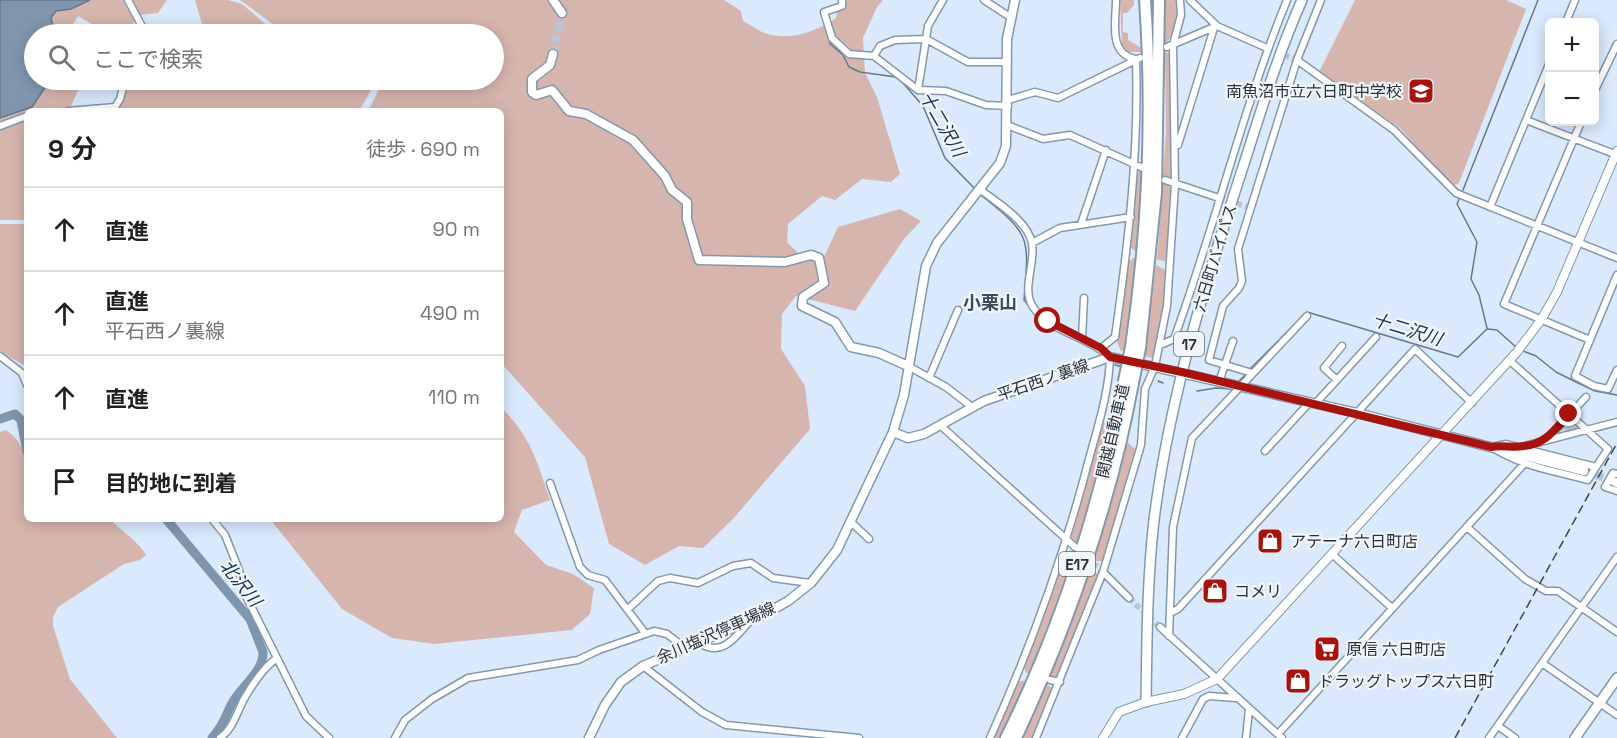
<!DOCTYPE html>
<html lang="ja">
<head>
<meta charset="utf-8">
<style>
	:root { --surface:#fff; --page:#f6f6f6; --text:#202124; --muted:#757577; --line:#e0e0e0 }
	body { margin:0; font-family:"Space Grotesk","Noto Sans JP",sans-serif; background:var(--page); color:var(--text) }
	.controls { position:absolute; right:18px; top:18px; display:grid; overflow:hidden; border-radius:9px; box-shadow:0 3px 15px #0003 }
	.controls button { width:54px; height:54px; display:grid; place-items:center; padding:0; border:0; border-bottom:2px solid var(--line); background:var(--surface); color:var(--text); font:30px sans-serif }
	.stop { position:absolute; width:18px; height:18px; margin:-14px; border:4px solid #a7130e; border-radius:50%; background:#fff }
	.stop.end { background:#a7130e; border-color:#fff; box-shadow:0 2px 6px #0008 }
	.list { margin:0; padding:0; list-style:none }
	h2 { display:flex; justify-content:space-between; align-items:center; height:78px; margin:0; padding:0 24px; font-size:26px }
	h2 small { font-size:20px; font-weight:400; color:var(--muted) }
	.list li { display:grid; grid-template-columns:39px 1fr auto; gap:18px; align-items:center; box-sizing:border-box; height:84px; padding:0 24px; border-top:2px solid var(--line) }
	.list b { display:block; font-size:22px; white-space:nowrap }
	.list p { margin:0; font-size:20px; white-space:nowrap; color:var(--muted) }
	.list em { font-size:20px; font-style:normal; color:var(--muted) }
	.icon { flex:none; width:33px; height:33px; fill:none; stroke:currentColor; stroke-width:2; stroke-linecap:round; stroke-linejoin:round }
	.map { position:relative; flex:none; width:1617px; height:738px; overflow:hidden }
	.search { position:absolute; background:var(--surface); box-shadow:0 3px 15px #0003; left:24px; top:24px; width:480px; height:66px; display:flex; align-items:center; gap:15px; box-sizing:border-box; padding:0 21px; border-radius:33px; color:var(--muted); font-size:22px }
	.panel { position:absolute; background:var(--surface); box-shadow:0 3px 15px #0003; left:24px; top:108px; width:480px; height:414px; border-radius:9px }
	.map>svg:first-child { display:block }
	.green { fill:#d7b5af }
	.water { fill:#8096ae; stroke:#66788b; stroke-width:1.5 }
	.lines { fill:none; stroke-linecap:round; stroke-linejoin:round }
	.stream { stroke:#66788b; stroke-width:1.5 }
	.river { stroke:#8096ae; stroke-width:9 }
	.minor-tunnel { stroke:#b7c5d5; stroke-width:6; stroke-dasharray:6 3; stroke-linecap:butt }
	.secondary-tunnel { stroke:#b7c5d5; stroke-width:8; stroke-dasharray:8 4; stroke-linecap:butt }
	.minor-casing { stroke:#8498ac; stroke-width:9 }
	.tertiary-casing { stroke:#8498ac; stroke-width:10 }
	.secondary-casing { stroke:#8498ac; stroke-width:11 }
	.trunk-casing { stroke:#8498ac; stroke-width:12 }
	.motorway-casing { stroke:#8498ac; stroke-width:14 }
	.minor { stroke:#fff; stroke-width:6 }
	.tertiary { stroke:#fff; stroke-width:8 }
	.secondary { stroke:#fff; stroke-width:8 }
	.trunk { stroke:#fff; stroke-width:9 }
	.motorway { stroke:#fff; stroke-width:10 }
	.rail { stroke:#3d4650; stroke-width:1.5; stroke-dasharray:9 4.5; stroke-linecap:butt }
	.motorway-bridge-casing { stroke:#8498ac; stroke-width:14; stroke-linecap:butt }
	.motorway-bridge { stroke:#fff; stroke-width:10 }
	.route { stroke:#a7130e; stroke-width:8 }
	.labels { text-anchor:middle; dominant-baseline:central; stroke-width:4.5; stroke-linejoin:round; paint-order:stroke }
	.shield { fill:#f2f6fa; stroke:#656c74; stroke-width:1.5 }
	.shield-label { font-size:15px; font-weight:bold; fill:#29313a }
	.poi-label { font-size:16px; fill:#29313a; stroke:#f2f6fa; text-anchor:start }
	.street-label { font-size:16px; fill:#29313a; stroke:#f2f6fa }
	.water-label { font-size:18px; font-style:italic; fill:#103557; stroke:#f2f6fa }
	.neighbourhood-label { font-size:18px; font-weight:bold; fill:#3a4b5d; stroke:#f2f6fa }
</style>
</head>
<body>
<div class="map">
<svg width="1617" height="738" viewBox="0 0 1617 738">
	<rect width="100%" height="100%" fill="#daeafc"/>
	<path class="green" d="M0,0H128L137,15L128,34L107,33L78,16L67,34H34V80H83L69,110L115,107L125,80H377L359,111H27V220H0Z
		M131,0H167L158,13L140,15Z
		M195,0H228L242,4L277,34H205Z
		M240,0H724L741,11L743,21C749,24 754,28 760,31C784,43 815,33 836,18L839,0H883L877,7L863,38L865,73L877,97L900,174L891,182L862,179L835,200L822,196L788,224L787,242L798,253L823,259L838,227L900,209L921,221L904,239L855,311L796,296L782,314L781,349L805,386L810,429L733,519L703,548L679,546L645,565L609,544L585,457L501,363V111H368L384,80H494V34H286Z
		M1120,0H1134V5L1127,13H1123V32L1128,33V40L1142,48V52H1126L1122,47Z
		M1165,0H1177C1179,13 1177,36 1165,43Z
		M1355,0H1506L1526,9L1459,183L1455,185L1448,181L1400,128L1319,72Z
		M1165,52L1170,54L1173,175L1169,178L1163,176L1166,131Z
		M1139,171H1142L1137,252L1131,248L1137,173Z
		M1163,182L1172,188L1168,258L1165,261L1157,260Z
		M0,224H27L26,366L0,352Z
		M1133,258H1136L1127,338L1124,351H1121L1117,342L1129,262Z
		M1156,265L1167,271L1159,335L1152,358L1144,356Z
		M501,407C532,439 536,459 550,500L522,510L514,532L546,565L573,574L594,588L590,614L572,630L434,644L392,638L342,609L270,519H501Z
		M1104,423L1109,426L1077,545L1071,538L1101,425Z
		M6,430C35,449 27,488 27,519H110C121,531 140,543 146,555L140,560L124,564L58,607L53,617V626L70,679L117,738H0V432Z
		M1127,442L1135,449L1104,557L1102,561H1096L1094,560Z
		M1072,550L1075,552L1030,673H1026L1024,668L1064,556Z
		M1091,567L1098,575L1095,587L1059,677H1050Z
		M1020,681H1027L1000,738H991L1016,683Z
		M1047,684L1053,689L1052,695L1033,738H1022Z"/>
	<path class="water" d="M0,0H90L71,9L56,11L51,18L55,34H34V80H50L32,107L0,118Z"/>
	<g class="lines">
		<path class="stream" d="M829,43L843,55L849,67L860,72L896,77L903,83L923,106L945,158L975,189
			M1463,190L1538,0
			M982,196C1032,235 1029,238 1024,300L1038,317
			M1459,199L1457,204L1477,242L1471,279L1479,295L1487,328
			M1488,329L1497,330L1516,347
			M1081,342L1093,348
			M1523,351L1536,356L1556,372L1576,382L1595,391L1617,395
			M1115,365L1123,367
			M1249,370L1307,312L1458,357L1487,329
			M1158,381L1163,383
			M1237,383L1246,374
			M1197,391L1216,388L1232,389"/>
		<path class="river" d="M0,419L15,414L21,420L27,452
			M166,519L250,619L263,652C264,672 239,688 231,705C225,718 222,727 212,738"/>
		<path class="minor-tunnel" d="M1267,48L1297,60
			M1219,198L1251,208
			M1086,557L1103,572
			M1129,598L1160,627"/>
		<path class="secondary-tunnel" d="M553,54L562,13
			M1584,471L1613,481"/>
		<g class="minor-casing">
			<path id="minor" d="M128,0L146,34
				M842,0V6L824,12L832,38L849,54L874,56L918,90L946,91L986,105L1008,106
				M984,0L1010,17
				M1116,0C1116,22 1108,53 1135,59
				M1190,0L1217,26L1267,48
				M1566,22L1575,0
				M1167,47L1214,27
				M874,56L880,46L895,40L926,39L968,62H1007
				M1297,60L1394,130L1456,193L1617,258
				M918,90L928,26L943,0
				M1594,92L1617,44
				M1008,100L1035,92L1058,98L1140,58
				M68,111L115,107L120,99L125,80
				M1526,120L1617,155
				M1581,122L1504,304L1590,340
				M1007,125L1043,139L1070,135L1143,168
				M0,126L27,116
				M1178,145L1214,28
				M1165,180L1219,198
				M981,190C997,203 1027,220 1032,243C1036,262 1021,290 1033,307C1050,332 1089,337 1110,357C1109,392 1098,426 1089,459C1064,556 1031,647 990,738
				M1490,207L1550,62
				M1081,224L1106,150
				M1032,243L1060,228L1131,217
				M1617,275L1575,376L1594,386L1608,389L1617,370
				M1082,338L1084,298
				M1160,345L1174,339C1215,227 1242,110 1287,0
				M1101,348L1115,337C1128,245 1139,153 1136,59
				M0,356L22,373L27,385
				M1509,360L1608,449L1596,467
				M908,366L946,387L972,407
				M1252,373L1209,360L1223,306L1239,288L1242,281L1238,249L1297,60L1321,0
				M929,378L958,310
				M1337,380L1324,368L1342,346
				M1219,382L1233,341
				M1315,404L1376,337
				M940,425L1075,547
				M1546,440L1586,397
				M1506,444L1596,467L1588,480C1555,471 1520,466 1492,447Z
				M1525,446L1617,422
				M1265,451L1310,402
				M1617,474L1613,473L1605,487L1617,491
				M550,483L580,567L588,575L605,580L645,633
				M212,519L225,535L239,570L245,594L306,716L329,738
				M851,522L869,539
				M1467,527L1525,579L1546,591H1558L1617,632
				M1333,555L1392,608
				M1617,557L1542,663L1617,715
				M1103,572L1129,598
				M628,609L658,581L670,578L698,583L733,566L751,563L773,578L810,583
				M1170,613L1178,609L1415,349L1472,403
				M1160,627L1282,738
				M1169,636L1173,527L1192,438L1307,316
				M698,642C721,658 734,639 748,623
				M643,666L702,712L726,725L859,738
				M1050,680L1060,682
				M1498,726L1515,738
				M1278,734L1524,464
				M220,738C233,729 237,712 244,699C252,685 264,667 277,658
				M395,738L405,720L432,699L468,678L578,660L599,650L654,631L667,634L685,648
				M1036,738L1103,572L1141,445L1145,389L1155,366L1167,306L1175,185L1173,45L1181,15L1180,0
				M1182,738L1203,699L1209,696L1236,698
				M1246,738L1249,709
				M1489,738L1542,663"/>
		</g>
		<g class="tertiary-casing">
			<path id="tertiary" d="M1103,738L1119,712L1146,702L1184,694L1217,679L1517,352L1541,320L1557,292L1617,151"/>
		</g>
		<g class="secondary-casing">
			<path id="secondary" d="M553,0L562,13
				M553,54L550,65L532,79V92L536,95L552,90L569,111L586,114L633,140L665,176L672,190L687,202V219L699,260L785,262L811,255L819,258L824,283L803,297L802,306L835,322L851,347L879,353L908,366
				M893,432L908,438L924,434L984,401L1110,357L1357,413L1584,471
				M1613,481L1617,483
				M589,738L605,705L621,682L643,666L767,613L788,601L811,583L837,550L893,432L904,395L926,266L937,243L1000,163L1006,146L1007,39L1015,0"/>
		</g>
		<g class="trunk-casing">
			<path id="trunk" d="M1146,702C1147,642 1147,581 1154,520C1169,400 1205,283 1243,167C1261,111 1278,54 1302,0
				M1575,738L1617,678"/>
		</g>
		<g class="motorway-casing">
			<path id="motorway" d="M1131,347C1148,232 1153,117 1145,0
				M1140,348L1156,193L1159,0
				M1006,738C1062,625 1100,504 1124,381
				M1016,738C1069,624 1110,507 1133,383"/>
		</g>
		<use href="#minor" class="minor"/>
		<use href="#tertiary" class="tertiary"/>
		<use href="#secondary" class="secondary"/>
		<use href="#trunk" class="trunk"/>
		<use href="#motorway" class="motorway"/>
		<path class="rail" d="M1455,738L1617,443"/>
		<g class="motorway-bridge-casing">
			<path id="motorway-bridge" d="M1124,381L1131,347
				M1133,383L1140,348"/>
		</g>
		<use href="#motorway-bridge" class="motorway-bridge"/>
	</g>
	<g class="lines">
		<path class="route" d="M1048,321L1101,348L1110,357L1182,372L1491,447C1503,445 1513,448 1524,446C1546,444 1555,429 1569,414"/>
	</g>
	<defs>
		<g id="school-square" transform="scale(1.35)"><rect x="-9" y="-9" width="18" height="18" rx="4" fill="#a7130e" stroke="#f2f6fa"/><path d="M0-5L7-2L0 1L-7-2ZM-4 1L0 2.5L4 1V4Q0 6-4 4Z" fill="#fff"/></g>
		<g id="shop-square" transform="scale(1.35)"><rect x="-9" y="-9" width="18" height="18" rx="4" fill="#a7130e" stroke="#f2f6fa"/><path d="M-5-2.5h2.3a2.7 3.5 0 0 1 5.4 0H5L5.5 6h-11ZM-1.5-2.5h3a1.5 2.3 0 0 0-3 0Z" fill="#fff"/></g>
		<g id="supermarket-square" transform="scale(1.35)"><rect x="-9" y="-9" width="18" height="18" rx="4" fill="#a7130e" stroke="#f2f6fa"/><path d="M-6-5.5h2.5l.6 2H6L4.5 2H-2.5L-4.4-4H-6ZM-1.5 3.2a1.3 1.3 0 1 0 .1 0ZM3 3.2a1.3 1.3 0 1 0 .1 0Z" fill="#fff"/></g>
	</defs>
	<g fill-rule="evenodd">
		<use href="#school-square" x="1421" y="91"/>
		<use href="#shop-square" x="1270" y="541"/>
		<use href="#shop-square" x="1215" y="591"/>
		<use href="#supermarket-square" x="1327" y="649"/>
		<use href="#shop-square" x="1298" y="681"/>
	</g>
	<g class="labels">
		<g class="shield">
			<rect x="1174" y="332" width="30" height="24" rx="4.5"/>
			<rect x="1059" y="552" width="36" height="24" rx="4.5"/>
		</g>
		<g class="shield-label">
			<text x="1189" y="344">17</text>
			<text x="1077" y="564">E17</text>
		</g>
		<g class="poi-label">
			<text x="1402" y="91" text-anchor="end">南魚沼市立六日町中学校</text>
			<text x="1290" y="541">アテーナ六日町店</text>
			<text x="1234" y="591">コメリ</text>
			<text x="1346" y="649">原信 六日町店</text>
			<text x="1318" y="681">ドラッグトップス六日町</text>
		</g>
		<g class="street-label">
			<text transform="translate(1215 258) rotate(-73)">六日町バイパス</text>
			<text transform="translate(1043 380) rotate(-19)">平石西ノ裏線</text>
			<text transform="translate(1113 431) rotate(-77)">関越自動車道</text>
			<text transform="translate(716 633) rotate(-24)">余川塩沢停車場線</text>
		</g>
		<g class="water-label">
			<text transform="translate(943 124) rotate(60)">十二沢川</text>
			<text transform="translate(1407 329) rotate(17)">十二沢川</text>
			<text transform="translate(241 583) rotate(51)">北沢川</text>
		</g>
		<g class="neighbourhood-label">
			<text x="990" y="302">小栗山</text>
		</g>
	</g>
</svg>
<div class="controls">
<button>+</button>
<button>−</button>
</div>
<div class="stop" style="left:1048px;top:321px"></div>
<div class="stop end" style="left:1569px;top:414px"></div>
<div class="search"><svg class="icon" aria-label="search" viewBox="0 0 24 24"><circle cx="10" cy="10" r="6"/><path d="M15 15l6 6"/></svg>ここで検索</div>
<section class="panel">
<h2>9 分<small>徒歩 · 690 m</small></h2>
<ul class="list">
<li><svg class="icon" aria-label="ahead" viewBox="0 0 24 24"><path d="M12 20V5M6 11l6-6 6 6"/></svg><div><b>直進</b></div><em>90 m</em></li>
<li><svg class="icon" aria-label="ahead" viewBox="0 0 24 24"><path d="M12 20V5M6 11l6-6 6 6"/></svg><div><b>直進</b><p>平石西ノ裏線</p></div><em>490 m</em></li>
<li><svg class="icon" aria-label="ahead" viewBox="0 0 24 24"><path d="M12 20V5M6 11l6-6 6 6"/></svg><div><b>直進</b></div><em>110 m</em></li>
<li><svg class="icon" aria-label="arrive" viewBox="0 0 24 24"><path d="M6 21V4h12l-3 4 3 4H6"/></svg><div><b>目的地に到着</b></div></li>
</ul>
</section>
</div>
</body>
</html>
